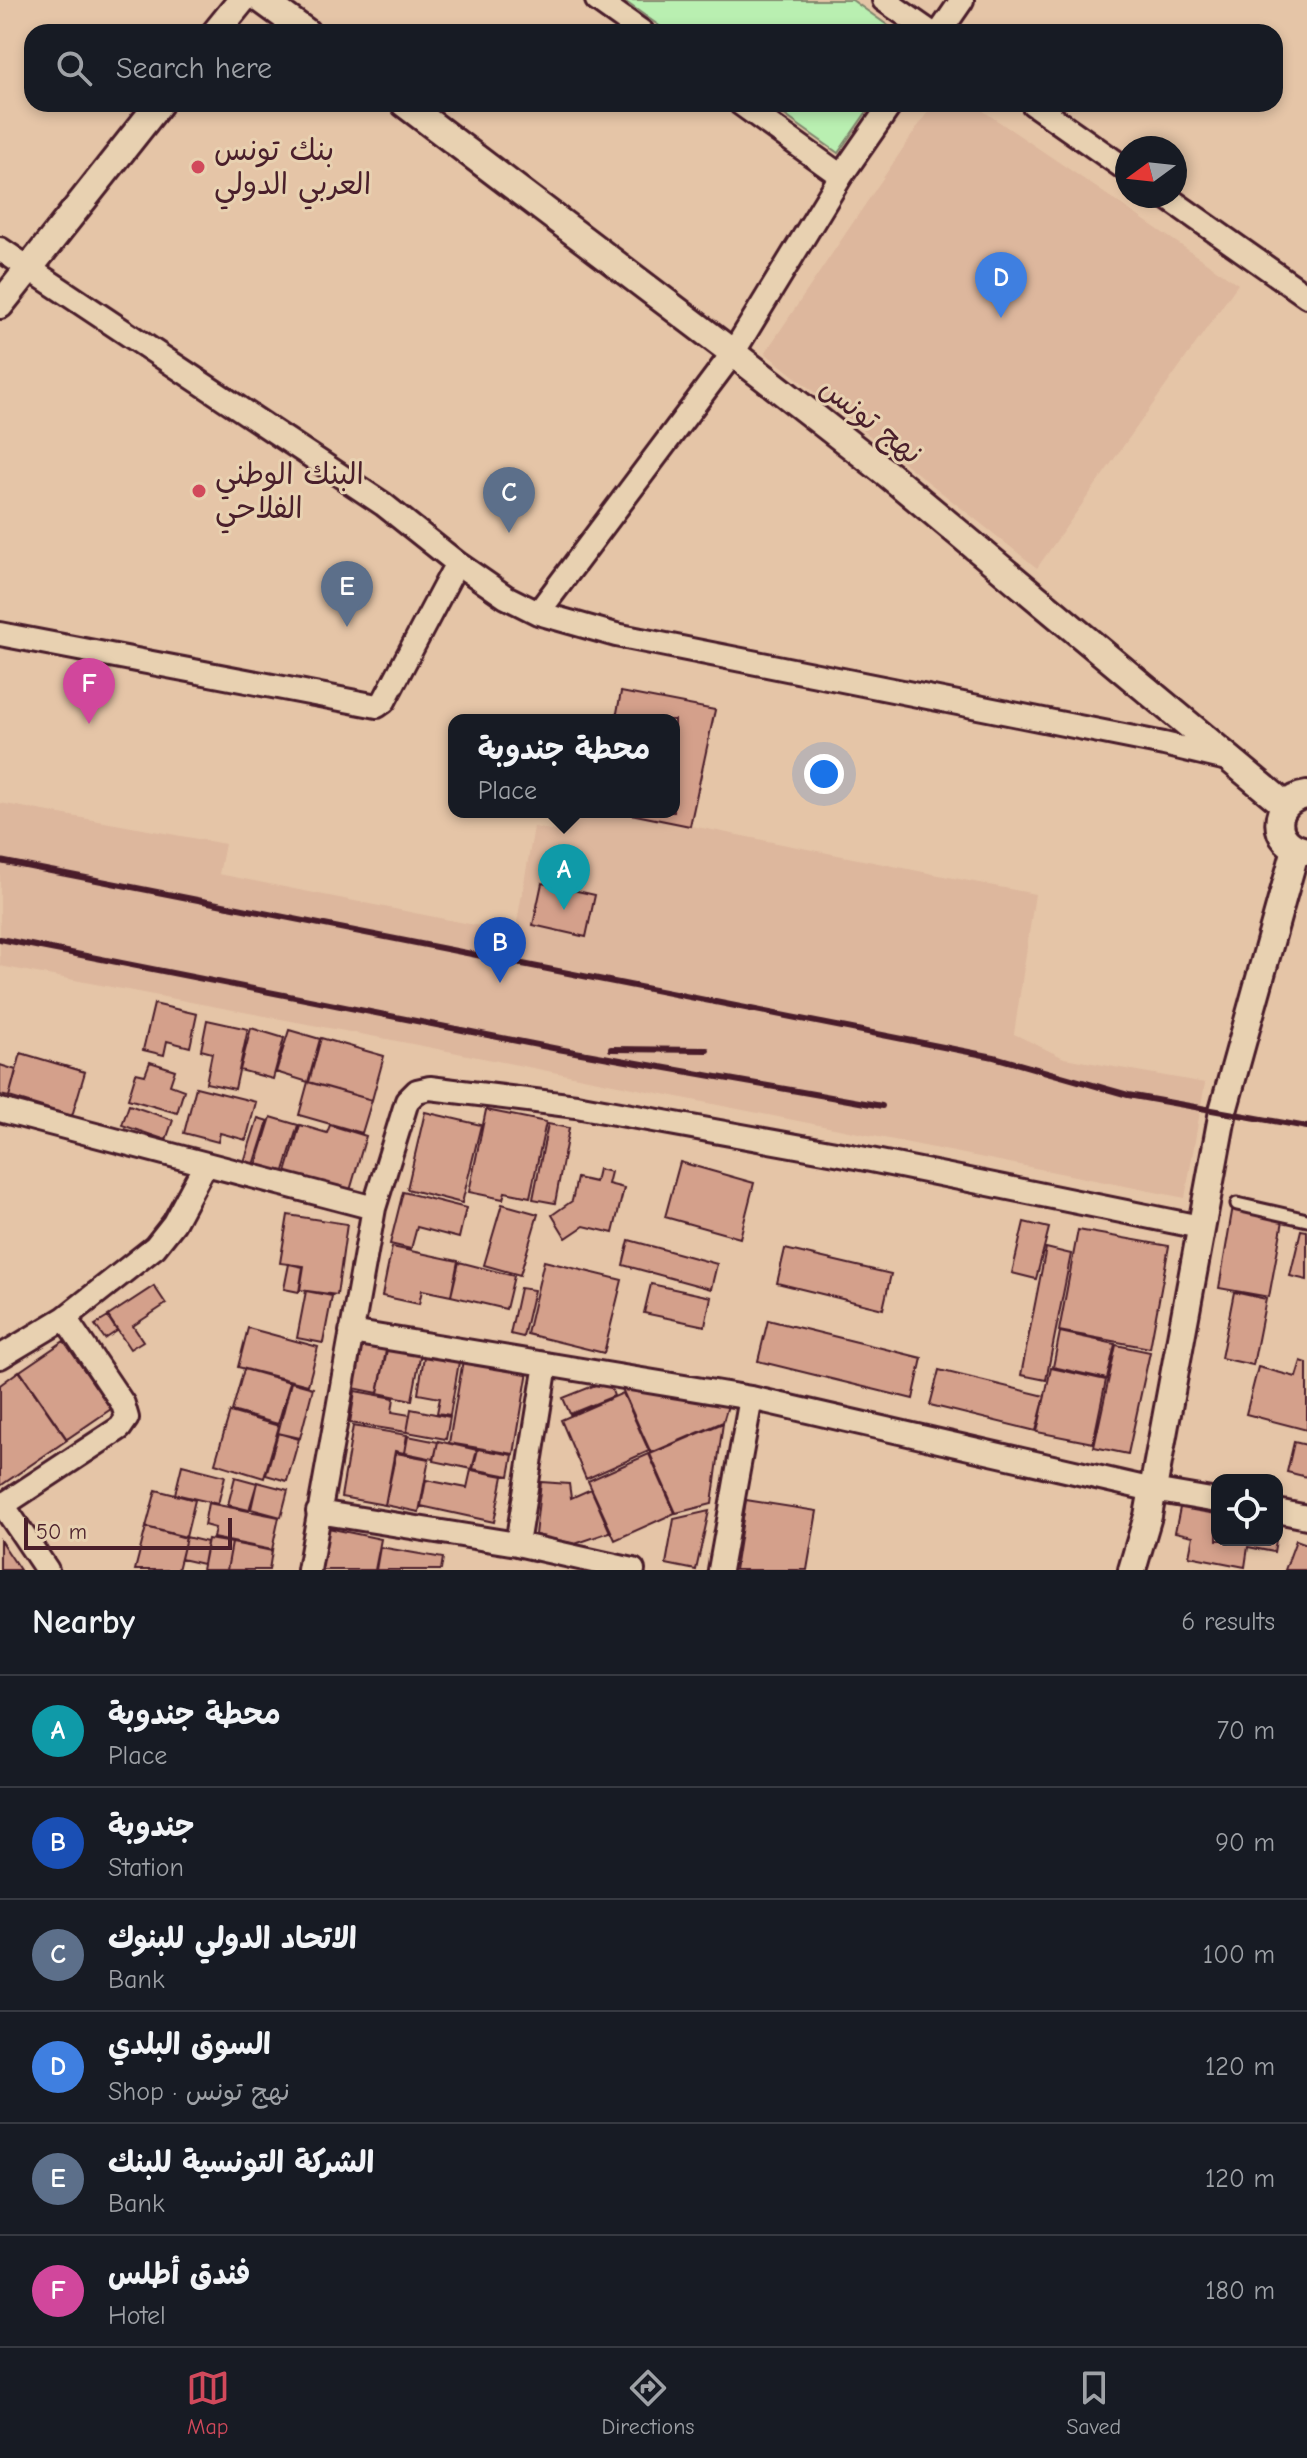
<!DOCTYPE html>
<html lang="en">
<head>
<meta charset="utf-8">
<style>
	:root { --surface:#171b24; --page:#20242c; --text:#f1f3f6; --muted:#9ea1a6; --line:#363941; --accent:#d1495b }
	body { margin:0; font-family:"Comic Neue","Playpen Sans Arabic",sans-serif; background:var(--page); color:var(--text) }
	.controls { position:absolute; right:24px; bottom:24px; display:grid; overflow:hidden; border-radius:16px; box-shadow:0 4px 12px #0003 }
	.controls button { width:72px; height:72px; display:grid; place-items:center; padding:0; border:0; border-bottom:2px solid var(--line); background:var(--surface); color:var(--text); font:40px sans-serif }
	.compass { position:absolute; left:1115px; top:136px; width:72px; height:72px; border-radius:50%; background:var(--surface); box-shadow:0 4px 12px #0003; rotate:255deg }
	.scale { position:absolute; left:24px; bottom:20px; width:208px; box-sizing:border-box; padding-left:8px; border:4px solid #4a1f2b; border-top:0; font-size:22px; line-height:28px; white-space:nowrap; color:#4a1f2b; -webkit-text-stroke:6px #e8d1b1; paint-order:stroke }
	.you { position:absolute; left:824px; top:774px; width:28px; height:28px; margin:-20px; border:6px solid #fff; border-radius:50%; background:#1a73e8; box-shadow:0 0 0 12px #1a73e833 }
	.badge { display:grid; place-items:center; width:52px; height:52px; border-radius:50%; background:var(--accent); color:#fff; font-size:26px; font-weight:700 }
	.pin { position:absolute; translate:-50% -66px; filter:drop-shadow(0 2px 4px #0008) }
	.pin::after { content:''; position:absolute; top:42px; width:28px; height:24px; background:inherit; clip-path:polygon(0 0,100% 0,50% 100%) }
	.popup { position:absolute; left:448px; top:714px; width:232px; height:104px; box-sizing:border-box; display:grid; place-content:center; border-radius:16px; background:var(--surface); filter:drop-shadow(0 2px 6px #0005); font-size:26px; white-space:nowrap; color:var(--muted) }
	.popup b { font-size:30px; color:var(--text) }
	.popup::after { content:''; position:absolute; left:50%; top:100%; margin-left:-16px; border:16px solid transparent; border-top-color:var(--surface) }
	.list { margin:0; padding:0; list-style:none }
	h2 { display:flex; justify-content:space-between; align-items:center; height:104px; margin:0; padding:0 32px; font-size:34px }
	h2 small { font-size:26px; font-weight:400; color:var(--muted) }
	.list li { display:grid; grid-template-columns:52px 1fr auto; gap:24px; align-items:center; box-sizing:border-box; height:112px; padding:0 32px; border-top:2px solid var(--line) }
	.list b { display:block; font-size:30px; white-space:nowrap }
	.list p { margin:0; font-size:26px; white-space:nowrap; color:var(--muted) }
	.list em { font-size:26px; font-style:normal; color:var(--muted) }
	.icon { flex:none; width:44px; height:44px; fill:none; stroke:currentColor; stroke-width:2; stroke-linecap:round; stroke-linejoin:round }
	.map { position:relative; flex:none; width:1307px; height:1570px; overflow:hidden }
	.search { position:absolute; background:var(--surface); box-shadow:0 4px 12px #0003; left:24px; right:24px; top:24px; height:88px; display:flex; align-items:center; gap:20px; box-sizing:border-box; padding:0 28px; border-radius:24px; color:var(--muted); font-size:30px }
	.sheet { height:776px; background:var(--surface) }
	nav { display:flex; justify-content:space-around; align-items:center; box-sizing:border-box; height:112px; border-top:2px solid var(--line); background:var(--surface); font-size:22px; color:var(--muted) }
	nav a { display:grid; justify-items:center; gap:4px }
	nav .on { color:var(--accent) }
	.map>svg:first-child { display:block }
	.built { fill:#ddb79d }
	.green { fill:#b9efb1; stroke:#82876e; stroke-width:2 }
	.building { fill:#d4a08b; stroke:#4a1f2b; stroke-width:2 }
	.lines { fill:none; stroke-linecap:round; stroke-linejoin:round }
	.service-casing { stroke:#4a1f2b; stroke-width:17 }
	.minor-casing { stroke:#4a1f2b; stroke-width:28 }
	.tertiary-casing { stroke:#4a1f2b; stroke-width:32 }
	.service { stroke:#e8d1b1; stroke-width:11 }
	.minor { stroke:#e8d1b1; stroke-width:22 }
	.tertiary { stroke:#e8d1b1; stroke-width:26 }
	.rail { stroke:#4a1f2b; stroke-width:6 }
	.poi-dot { fill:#d1495b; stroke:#e8d1b1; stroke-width:3 }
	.labels { text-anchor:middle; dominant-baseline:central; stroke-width:6; stroke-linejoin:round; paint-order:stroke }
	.poi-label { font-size:30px; fill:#4a1f2b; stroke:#e8d1b1; text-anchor:start }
	.street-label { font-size:30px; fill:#4a1f2b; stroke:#e8d1b1 }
</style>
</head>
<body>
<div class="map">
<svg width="1307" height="1570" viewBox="0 0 1307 1570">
	<rect width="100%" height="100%" fill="#e5c5a7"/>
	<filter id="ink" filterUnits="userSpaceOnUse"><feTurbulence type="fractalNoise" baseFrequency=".0125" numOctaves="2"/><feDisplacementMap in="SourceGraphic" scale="16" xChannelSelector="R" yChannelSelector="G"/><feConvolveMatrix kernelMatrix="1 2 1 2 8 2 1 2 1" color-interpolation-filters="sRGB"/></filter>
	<g filter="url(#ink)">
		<path class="built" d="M933,104H973L1238,284L1037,568L765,353Z
			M0,803L225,844L219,874L515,933L534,827L562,832L565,812H621L1035,894L1014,1034L1064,1058L1205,1083L1185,1198L387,1039L0,966Z"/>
		<path class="green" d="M623,0H852L897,32H668Z
			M769,104H872L838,153Z"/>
		<path class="building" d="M621,692L715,710L690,826L621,812H674V720H600L601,717L616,718Z
			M542,883L595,895L586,937L533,925Z
			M154,1004L197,1014L190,1047L167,1041L164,1055L143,1050Z
			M207,1020L248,1029L235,1089L206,1083L212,1053L201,1050Z
			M251,1028L284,1038L273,1079L240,1070Z
			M289,1030L320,1039L308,1082L276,1072Z
			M321,1038L384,1056L372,1100L309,1082Z
			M21,1053L85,1072L72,1116L9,1097Z
			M150,1062L175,1070L170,1085L184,1090L177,1113L128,1099L136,1073L145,1075Z
			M0,1065L16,1070L9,1097L0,1095Z
			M308,1082L372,1100L362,1133L299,1115Z
			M196,1087L256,1102L246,1140L220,1133L218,1142L184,1133Z
			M129,1105L173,1120L166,1140L122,1125Z
			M486,1110L546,1122L530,1197L505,1192L503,1199L469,1192Z
			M425,1112L481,1125L462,1203L407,1189Z
			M271,1117L298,1125L283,1174L256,1166Z
			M258,1118L268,1121L254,1165L244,1162Z
			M548,1124L569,1128L555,1203L533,1199Z
			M300,1125L327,1133L330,1125L366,1136L349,1194L285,1176Z
			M680,1162L754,1183L740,1238L665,1217Z
			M598,1169L611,1172L608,1184L624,1188L613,1233L584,1226L566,1238L552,1215L572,1201L577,1178L595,1182Z
			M403,1192L466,1208L459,1238L417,1227L411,1249L390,1244Z
			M502,1204L538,1214L520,1275L484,1265Z
			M1233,1206L1284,1215L1269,1297L1219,1288Z
			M288,1215L347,1224L337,1295L300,1290L304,1266L280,1263Z
			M1024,1222L1049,1228L1036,1279L1012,1273Z
			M1078,1230L1169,1246L1150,1348L1059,1331Z
			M1301,1230L1307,1231V1280L1290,1276Z
			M629,1240L717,1264L711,1289L623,1265Z
			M392,1247L458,1261L451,1296L422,1290L419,1304L382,1296Z
			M1046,1248L1071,1254L1046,1380L1021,1375Z
			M785,1249L891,1274L883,1309L777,1283Z
			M544,1261L622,1280L604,1353L527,1334Z
			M459,1262L514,1276L506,1309L451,1296Z
			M289,1264L303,1267L299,1292L284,1289Z
			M651,1284L711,1297L705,1326L644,1313Z
			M154,1286L166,1304L133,1326L143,1341L130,1349L108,1316Z
			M520,1288L534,1290L523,1337L510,1334Z
			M306,1291L332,1296L323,1343L297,1338Z
			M1234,1292L1266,1299L1253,1365L1221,1358Z
			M108,1317L117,1331L105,1339L95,1325Z
			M768,1320L922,1358L913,1399L758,1361Z
			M248,1328L318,1347L308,1385L238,1367Z
			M1060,1332L1115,1344L1107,1379L1053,1367Z
			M363,1340L387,1345L378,1393L353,1388Z
			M389,1340L422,1347L412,1400L378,1393Z
			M64,1341L111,1409L67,1439L20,1371Z
			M1116,1345L1150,1352L1128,1454L1094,1447Z
			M425,1350L460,1356L450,1415L437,1413L440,1398L418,1394Z
			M464,1354L529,1365L514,1454L449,1443Z
			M1301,1361L1307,1363V1430L1246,1414L1258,1367L1296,1377Z
			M1051,1368L1106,1380L1093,1443L1037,1432Z
			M244,1369L290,1382L278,1424L232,1411Z
			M939,1370L1045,1396L1036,1431L930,1405Z
			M19,1371L67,1440L0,1486V1385Z
			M608,1380L614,1396L570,1414L563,1398Z
			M291,1382L313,1388L300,1438L278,1433Z
			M638,1383L729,1402L723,1422L651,1453L622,1389Z
			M355,1391L394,1398L392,1412L410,1415L407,1432L350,1423Z
			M623,1393L649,1451L586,1479L561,1420Z
			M411,1409L450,1417L446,1439L407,1432Z
			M230,1412L279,1426L264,1478L215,1463Z
			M723,1423L712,1504L676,1513L650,1454Z
			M353,1426L407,1435L404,1453L395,1451L385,1505L341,1497Z
			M278,1433L299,1439L287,1481L266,1475Z
			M408,1436L438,1442L434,1459L405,1453Z
			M438,1441L477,1450L472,1469L434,1461Z
			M1294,1442L1307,1445V1477L1287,1472Z
			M478,1449L513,1455L509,1476L473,1469Z
			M396,1453L429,1459L419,1512L385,1505Z
			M649,1454L675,1513L615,1540L588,1481Z
			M182,1465L225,1476L218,1504L175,1494Z
			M471,1470L503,1476L494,1522L421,1506L426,1480L467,1488Z
			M235,1477L257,1483L249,1510L228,1505Z
			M257,1482L288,1490L281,1517L251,1509Z
			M541,1482L569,1484L571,1498L591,1489L610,1532L575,1544L535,1535Z
			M156,1490L195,1500L186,1537L146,1527Z
			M746,1500L817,1511L807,1570H735Z
			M208,1503L279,1517L272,1550L213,1538L215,1528L204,1525Z
			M1181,1503L1217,1510V1540H1276L1274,1552L1248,1547L1245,1567L1189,1556L1193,1536L1175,1532Z
			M709,1511L696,1570L666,1564L674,1519Z
			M146,1527L186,1538L178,1570H135Z
			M328,1528L381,1539L375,1570H319Z
			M186,1537L207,1542L203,1564L181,1559Z
			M208,1539L232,1543L227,1570H202Z
			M0,1540L20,1570H0Z
			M1296,1540L1307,1544V1570H1285Z
			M232,1543L272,1551L269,1570H227Z
			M380,1547L443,1558L441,1570H376Z"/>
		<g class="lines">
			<g class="service-casing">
				<path id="service" d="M1237,1204L1307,1220"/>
			</g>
			<g class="minor-casing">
				<path id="minor" d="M597,0L642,32
					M884,0L930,32
					M940,32L962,0
					M741,104L841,176
					M1033,104L1127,170
					M1165,196L1307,296
					M0,249L383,504L457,563L506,597L538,613L616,635L1164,744L1231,760
					M538,613L733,353L841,176L891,104
					M0,634L377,706L384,701L457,563
					M0,1110L374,1208
					M351,1332L751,1398L1153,1490L1217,1501
					M0,1357L65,1318L155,1247L174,1223L205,1165
					M3,1505L47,1570
					M0,1507L120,1428L127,1418L123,1404L65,1318
					M1277,1511L1307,1517
					M318,1512L517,1544L633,1570
					M517,1544L546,1364
					M309,1570L374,1208L407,1101L417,1091L430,1088L576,1106L841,1154L1200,1227
					M720,1570L751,1398"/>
			</g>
			<g class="tertiary-casing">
				<path id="tertiary" d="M262,0L306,32
					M216,32L242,0
					M405,104L733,353L889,475L1285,805
					M0,305L159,104
					M1307,795C1270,800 1270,846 1307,851
					M1132,1570L1148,1516L1223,1111L1296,849"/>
			</g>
			<use href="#service" class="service"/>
			<use href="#minor" class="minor"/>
			<use href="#tertiary" class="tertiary"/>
			<path class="rail" d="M0,861L994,1057L1128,1095L1307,1127
				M0,939L558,1049L882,1106
				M611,1049L707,1050"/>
		</g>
	</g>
	<g class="poi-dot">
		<circle cx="198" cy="167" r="8"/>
		<circle cx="199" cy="491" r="8"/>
	</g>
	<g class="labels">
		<g class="poi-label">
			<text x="214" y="150">بنك تونس<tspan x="214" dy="34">العربي الدولي</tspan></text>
			<text x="215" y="474">البنك الوطني<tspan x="215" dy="34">الفلاحي</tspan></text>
		</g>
		<g class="street-label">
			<text transform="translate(871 421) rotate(38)">نهج تونس</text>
		</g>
	</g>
</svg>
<div class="controls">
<button><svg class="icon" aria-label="locate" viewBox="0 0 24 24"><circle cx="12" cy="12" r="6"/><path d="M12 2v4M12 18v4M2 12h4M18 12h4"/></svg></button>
</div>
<svg class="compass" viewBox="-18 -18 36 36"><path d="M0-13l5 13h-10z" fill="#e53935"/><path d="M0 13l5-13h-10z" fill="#9ea1a6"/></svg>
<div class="scale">50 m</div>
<div class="you"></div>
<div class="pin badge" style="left:564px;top:910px;background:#0f9aa8">A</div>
<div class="popup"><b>محطة جندوبة</b>Place</div>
<div class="pin badge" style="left:500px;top:983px;background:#1a4fb4">B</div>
<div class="pin badge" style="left:509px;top:533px;background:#5c6f8a">C</div>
<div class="pin badge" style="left:1001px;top:318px;background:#3f7fe0">D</div>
<div class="pin badge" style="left:347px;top:627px;background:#5c6f8a">E</div>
<div class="pin badge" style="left:89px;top:724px;background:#d1479c">F</div>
<div class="search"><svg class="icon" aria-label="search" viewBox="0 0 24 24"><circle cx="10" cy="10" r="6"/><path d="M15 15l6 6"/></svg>Search here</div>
</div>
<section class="sheet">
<h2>Nearby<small>6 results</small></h2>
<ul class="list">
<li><span class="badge" style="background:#0f9aa8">A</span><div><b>محطة جندوبة</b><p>Place</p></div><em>70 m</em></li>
<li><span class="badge" style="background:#1a4fb4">B</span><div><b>جندوبة</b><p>Station</p></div><em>90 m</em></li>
<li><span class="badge" style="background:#5c6f8a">C</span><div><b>الاتحاد الدولي للبنوك</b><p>Bank</p></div><em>100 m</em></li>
<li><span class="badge" style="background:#3f7fe0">D</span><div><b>السوق البلدي</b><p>Shop · نهج تونس</p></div><em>120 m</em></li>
<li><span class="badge" style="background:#5c6f8a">E</span><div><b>الشركة التونسية للبنك</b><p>Bank</p></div><em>120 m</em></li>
<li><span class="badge" style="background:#d1479c">F</span><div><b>فندق أطلس</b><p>Hotel</p></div><em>180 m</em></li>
</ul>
</section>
<nav>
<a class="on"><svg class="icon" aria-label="map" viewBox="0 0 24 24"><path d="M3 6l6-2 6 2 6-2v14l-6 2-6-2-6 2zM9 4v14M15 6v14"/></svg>Map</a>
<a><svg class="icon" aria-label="directions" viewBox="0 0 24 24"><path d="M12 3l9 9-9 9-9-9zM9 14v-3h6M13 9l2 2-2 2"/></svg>Directions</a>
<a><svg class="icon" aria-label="saved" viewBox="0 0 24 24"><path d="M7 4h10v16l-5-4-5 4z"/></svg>Saved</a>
</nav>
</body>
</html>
